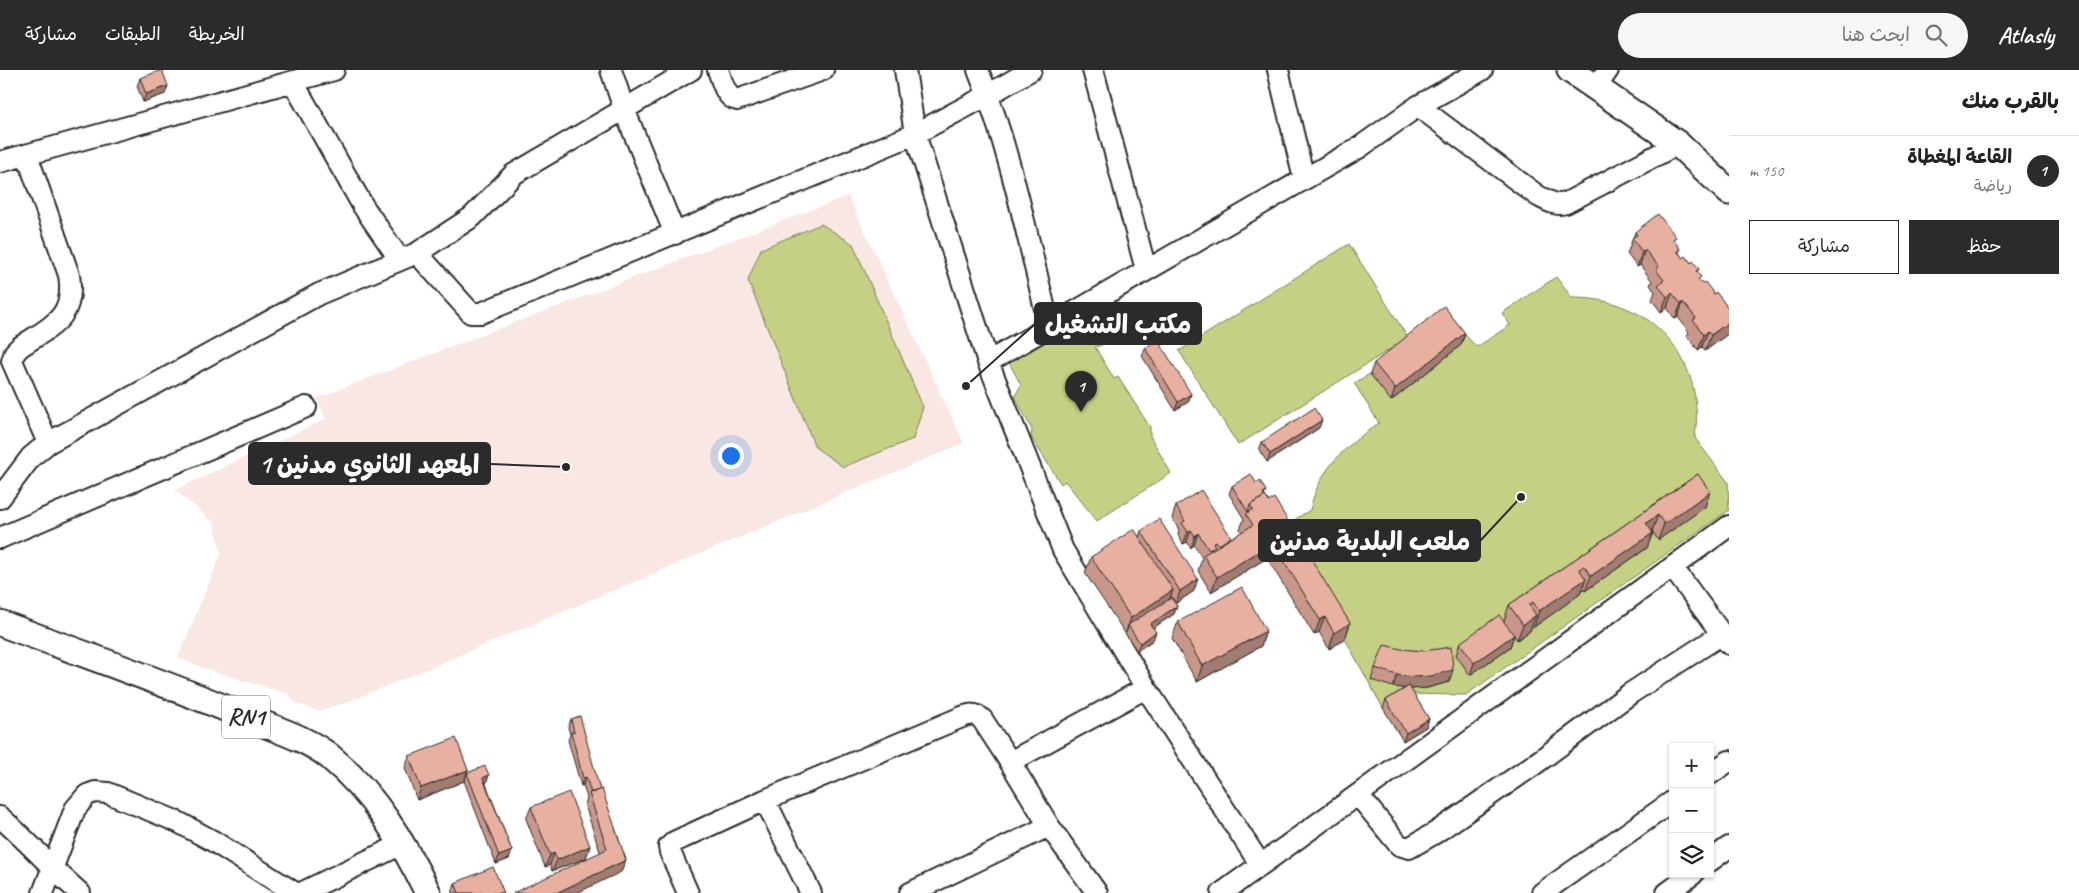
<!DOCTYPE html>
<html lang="ar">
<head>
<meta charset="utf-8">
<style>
	:root { --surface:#fff; --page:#f6f6f6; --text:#222; --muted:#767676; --line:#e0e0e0; --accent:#2b2b2b }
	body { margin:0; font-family:Caveat,"Playpen Sans Arabic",sans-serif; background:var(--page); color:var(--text); direction:rtl }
	.controls { position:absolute; right:15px; bottom:15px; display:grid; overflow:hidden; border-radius:0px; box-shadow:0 1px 4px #0004 }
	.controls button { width:45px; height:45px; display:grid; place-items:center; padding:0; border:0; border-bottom:1px solid var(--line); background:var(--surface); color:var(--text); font:25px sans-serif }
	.you { position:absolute; left:730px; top:385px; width:18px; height:18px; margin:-12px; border:4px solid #fff; border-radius:50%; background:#1a73e8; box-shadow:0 0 0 8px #1a73e833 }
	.badge { display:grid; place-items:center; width:32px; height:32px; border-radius:50%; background:var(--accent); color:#fff; font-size:16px; font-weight:700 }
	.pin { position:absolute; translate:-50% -41px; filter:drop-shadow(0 1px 2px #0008) }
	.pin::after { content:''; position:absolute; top:26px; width:18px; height:15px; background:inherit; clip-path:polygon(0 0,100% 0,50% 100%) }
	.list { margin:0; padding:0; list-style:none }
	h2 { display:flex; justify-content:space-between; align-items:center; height:65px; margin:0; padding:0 20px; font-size:21px }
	h2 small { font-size:16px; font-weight:400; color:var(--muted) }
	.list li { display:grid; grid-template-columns:32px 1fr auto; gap:15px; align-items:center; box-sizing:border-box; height:70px; padding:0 20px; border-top:1px solid var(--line) }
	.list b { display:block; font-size:19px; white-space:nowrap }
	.list p { margin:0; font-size:16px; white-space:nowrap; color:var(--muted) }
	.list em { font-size:16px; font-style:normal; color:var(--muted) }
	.actions { display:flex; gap:10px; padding:15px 20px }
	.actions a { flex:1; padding:11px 0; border:1px solid var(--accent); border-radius:0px; text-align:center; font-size:18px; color:var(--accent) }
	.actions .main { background:var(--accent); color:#fff }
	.icon { flex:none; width:28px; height:28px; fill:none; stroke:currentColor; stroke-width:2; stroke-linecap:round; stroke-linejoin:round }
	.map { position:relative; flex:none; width:1729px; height:823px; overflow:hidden; direction:ltr }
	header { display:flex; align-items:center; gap:30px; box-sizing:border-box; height:70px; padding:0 25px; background:var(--accent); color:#fff }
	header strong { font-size:24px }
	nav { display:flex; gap:28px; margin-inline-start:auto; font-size:18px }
	.search { width:350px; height:45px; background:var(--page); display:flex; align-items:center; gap:12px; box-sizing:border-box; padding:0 18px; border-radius:28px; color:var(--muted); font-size:19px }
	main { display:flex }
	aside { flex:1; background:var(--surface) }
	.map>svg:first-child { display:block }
	.built { fill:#f8e7e2 }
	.green { fill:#c5d084; stroke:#787e58 }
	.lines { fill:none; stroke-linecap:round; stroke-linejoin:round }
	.minor-casing { stroke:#2b2b2b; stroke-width:24 }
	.major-casing { stroke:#2b2b2b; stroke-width:29 }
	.minor { stroke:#fff; stroke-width:20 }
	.major { stroke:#fff; stroke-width:25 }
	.wall { fill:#c8978a; stroke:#2b2b2b }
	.shaded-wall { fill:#a27b70; stroke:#2b2b2b }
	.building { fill:#e8b0a0; stroke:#2b2b2b }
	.labels { text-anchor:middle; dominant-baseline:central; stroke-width:4; stroke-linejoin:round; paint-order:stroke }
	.shield { fill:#fff; stroke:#6b6b6b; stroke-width:1 }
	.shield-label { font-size:24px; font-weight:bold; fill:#2b2b2b }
	.leader { fill:none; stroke:#2b2b2b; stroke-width:2 }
	.callout-dot { fill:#2b2b2b; stroke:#fff; stroke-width:2 }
	.callout { fill:#2b2b2b; stroke:#2b2b2b; stroke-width:2 }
	.callout-label { font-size:26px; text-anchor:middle; font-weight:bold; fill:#fff }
</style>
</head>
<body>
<header>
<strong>Atlasly</strong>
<div class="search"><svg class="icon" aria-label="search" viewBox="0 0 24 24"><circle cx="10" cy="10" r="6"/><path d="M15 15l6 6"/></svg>ابحث هنا</div>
<nav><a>الخريطة</a><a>الطبقات</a><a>مشاركة</a></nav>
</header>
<main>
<aside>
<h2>بالقرب منك<small></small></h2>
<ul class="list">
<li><span class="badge">1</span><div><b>القاعة المغطاة</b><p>رياضة</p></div><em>150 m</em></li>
</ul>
<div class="actions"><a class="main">حفظ</a><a>مشاركة</a></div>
</aside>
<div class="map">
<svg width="1729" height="823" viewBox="0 0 1729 823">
	<rect width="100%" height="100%" fill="#fff"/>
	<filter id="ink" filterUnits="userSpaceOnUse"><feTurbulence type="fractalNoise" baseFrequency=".02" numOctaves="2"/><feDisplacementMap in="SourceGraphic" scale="10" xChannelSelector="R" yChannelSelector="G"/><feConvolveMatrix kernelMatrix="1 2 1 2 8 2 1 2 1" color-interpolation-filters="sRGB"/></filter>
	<g filter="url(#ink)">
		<path class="built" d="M848,126L964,373L353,630L319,641L296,634L288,624L215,602L178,588L221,484L214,453L175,420L326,349L317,328Z"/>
		<path class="green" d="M821,154L853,174L923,337L913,369L843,397L815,377L748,210L761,179Z
			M1349,174L1408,268L1238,375L1179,281Z
			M1556,207L1572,228C1652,227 1706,288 1695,368L1728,412L1729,440L1466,625L1406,624L1383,638L1345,569L1278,460L1310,440C1319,398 1346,376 1379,353L1354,313L1370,304L1444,244L1477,277L1510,255L1502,243Z
			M1085,247C1102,254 1101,257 1102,275L1095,277L1114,309L1118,307L1150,357V366L1171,403L1097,451L1065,411L1061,414L1031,367L1032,360L1015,326L1021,315L1005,285Z"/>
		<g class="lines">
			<g class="minor-casing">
				<path id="minor" d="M611,0L624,39L675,164
					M718,0C722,10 725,28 737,30L823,0
					M905,0L915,64L988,292L1063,480L1146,618L1260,794
					M978,0C1011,82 1028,170 1049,256
					M1093,0L1146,200
					M1278,0L1304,109
					M293,12L363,136L400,190
					M1596,17L1608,0
					M1418,36L1538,126C1548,131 1555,136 1566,133L1678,74
					M27,85L69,205C76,248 51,256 20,277L15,282L12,291L48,373
					M0,92L334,0
					M417,183L471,243H481L915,64L988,25L1031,0
					M988,292L1360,77L1418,36L1482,0
					M0,428L31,387L48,373L319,224L417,183L472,147L514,104L691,0
					M0,468L306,337
					M1673,498L1729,574
					M1710,704L1729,691
					M1359,726L1399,775L1409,778L1435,763L1535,694L1631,623L1722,564
					M765,730L811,823
					M0,747C28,771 52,799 80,823
					M1049,756L1010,692L1146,618
					M1710,791L1729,777
					M43,823L75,739L87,725L95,722L108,723L178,752L213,771L295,823
					M301,823L402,774
					M688,823L670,782L669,777L674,772L765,730L962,647C971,644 975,643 982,649L1010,692
					M910,823L1049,756L1097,823
					M1222,823L1729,456
					M1542,823L1673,731
					M1667,823L1693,804"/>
			</g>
			<g class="major-casing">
				<path id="major" d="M1570,0L1678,74L1729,122
					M0,553C83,584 166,613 247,647C274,659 306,668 329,686C374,723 403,772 428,823"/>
			</g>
			<use href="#minor" class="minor"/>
			<use href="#major" class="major"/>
		</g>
		<path class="wall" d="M140,8L165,24L143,32L137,16Z
			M1635,162L1674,172L1680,179L1679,183L1683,188L1691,193L1699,199L1697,202L1699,211L1702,214L1714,224L1729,239V263L1705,281L1702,277L1698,280L1687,266L1689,262L1678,247L1675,249L1667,238L1661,242L1652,230L1655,222L1650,215L1652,211L1640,195L1637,197L1627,184Z
			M1465,263L1461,275L1391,331L1370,304L1374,293Z
			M1145,278L1191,324L1188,332L1175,340L1142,286Z
			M1319,358L1267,392L1259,380L1262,372Z
			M1698,404L1705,437L1658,470L1652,461L1647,478L1585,521L1583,518L1580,524L1534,557L1532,555L1530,561L1517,570L1514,565L1510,577L1470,605L1456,585L1460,573L1504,551L1509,535Z
			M1256,413L1266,421L1264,425L1350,553L1345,569L1329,579L1319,562L1314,565L1267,488L1211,522L1198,501L1202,488L1194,475L1191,478L1187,472L1183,474L1178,465L1179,460L1172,448L1176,436L1230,469L1242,462L1240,459L1244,449L1229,424L1232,416Z
			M1141,461L1194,521L1176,533L1171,526V528L1177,536L1174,544L1153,558V570L1137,581L1085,503L1091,487L1139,467Z
			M1178,552L1266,561L1261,576L1197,612L1172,568Z
			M1375,598L1449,612L1427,618L1410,619L1429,649L1426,657L1403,671L1383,638L1386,630L1405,618L1393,617L1371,610Z
			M571,649L600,720L626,790L621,802L600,782L585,735L587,728L583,715L581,716L568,670L570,665L568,657Z
			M409,686L468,700L464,711L417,730L405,698Z
			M467,703L489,705L486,714L512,781L509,789L496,794L464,711Z
			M531,737L590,776L586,788L552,801L550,795L545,797L526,749Z
			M455,813L504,823H452Z"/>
		<path class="shaded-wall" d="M168,16L165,24L143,32L146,24Z
			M1645,180L1640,195L1637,197L1642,182Z
			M1672,223L1667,238L1661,242L1667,227Z
			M1683,232L1678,247L1675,249L1681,234Z
			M1729,252V263L1705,281L1711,265Z
			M1708,261L1702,277L1698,280L1704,265Z
			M1465,263L1461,275L1391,331L1395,319Z
			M1191,324L1188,332L1175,340L1178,332Z
			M1322,350L1319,358L1267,392L1270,384Z
			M1710,422L1705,437L1658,470L1664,454Z
			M1658,445L1652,461L1641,469L1646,453Z
			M1191,460L1187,472L1183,474L1188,462Z
			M1198,463L1194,475L1191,478L1195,466Z
			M1653,463L1647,478L1585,521L1591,506Z
			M1273,473L1267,488L1211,522L1217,507Z
			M1198,509L1194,521L1176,533L1180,521Z
			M1586,509L1580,524L1534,557L1539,541Z
			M1173,520L1168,536L1128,555L1126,563L1131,548Z
			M1177,536L1174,544L1147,562L1150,554Z
			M1536,545L1530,561L1517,570L1523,555Z
			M1325,547L1319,562L1314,565L1320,550Z
			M1350,553L1345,569L1329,579L1334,563Z
			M1266,561L1261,576L1197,612L1202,596Z
			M1156,562L1153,570L1137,581L1140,573Z
			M1514,565L1510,577L1470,605L1474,593Z
			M1453,600L1449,612L1427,618L1410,619L1393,617L1397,605Z
			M1429,649L1426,657L1403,671L1406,663Z
			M468,700L464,711L417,730L421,718Z
			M489,705L486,713L480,716L483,708Z
			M586,707L583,715L581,716L583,708Z
			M590,776L586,788L552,801L557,790Z
			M512,781L509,789L496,794L499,786Z
			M554,783L550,795L545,797L550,785Z
			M626,790L621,802L577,823H556Z"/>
		<path class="building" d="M162,0L168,16L146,24L140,8Z
			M1658,144L1676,167L1673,169L1680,179L1677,181L1683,188L1686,186L1691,193L1693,191L1699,199L1696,201L1701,207L1698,209L1702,214L1705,212L1714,224L1716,222L1729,239V252L1711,265L1708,261L1704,265L1693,250L1696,248L1683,232L1681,234L1672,223L1667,227L1658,215L1664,210L1656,200L1659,197L1645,180L1642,182L1632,168L1637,165L1635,162Z
			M1444,236L1465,263L1395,319L1374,293Z
			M1158,270L1191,324L1178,332L1145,278Z
			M1314,338L1322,350L1270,384L1262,372Z
			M1251,404L1256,413L1260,411L1266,421L1263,423L1265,426L1250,435L1248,442L1232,416Z
			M1698,404L1710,422L1664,454L1658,445L1646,453L1653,463L1591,506L1584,496L1579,499L1586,509L1539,541L1533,532L1529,535L1536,545L1523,555L1509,535Z
			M1201,420L1231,467L1219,475L1216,471L1213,473L1215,476L1209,480L1198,463L1195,466L1191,460L1188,462L1182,453L1185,451L1176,436Z
			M1265,426L1269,432L1274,428L1350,553L1334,563L1325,547L1320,550L1273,473L1217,507L1203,485L1253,455L1246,444L1253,439L1250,435Z
			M1159,449L1198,509L1180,521L1141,461Z
			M1134,459L1173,520L1131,548L1091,487Z
			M1242,517L1266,561L1202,596L1178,552Z
			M1171,528L1177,536L1150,554L1156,562L1140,573L1128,555Z
			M1499,545L1514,565L1474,593L1460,573Z
			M1384,575L1401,579L1424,581L1451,577L1453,600L1431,606L1414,607L1397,605L1375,598Z
			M1409,616L1429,649L1406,663L1386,630Z
			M580,646L600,720L591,723L586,707L583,708L571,662H574L571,649Z
			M456,668L468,700L421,718L409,686Z
			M485,696L489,705L483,708L512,781L499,786L467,703Z
			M602,719L626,790L556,823H513L607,779L589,723Z
			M569,722L590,776L557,790L554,783L550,785L531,737Z
			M493,797L504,823H459L455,813Z"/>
	</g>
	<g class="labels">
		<rect class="shield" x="222" y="625.5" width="48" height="43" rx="4"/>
		<g class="shield-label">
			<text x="246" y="647">RN1</text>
		</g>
	</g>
	<path class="leader" d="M966 316L1035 254M566 397L490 394M1521 427L1480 471"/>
	<g class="callout-dot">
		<circle cx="966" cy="316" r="5"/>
		<circle cx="566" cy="397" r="5"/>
		<circle cx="1521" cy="427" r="5"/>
	</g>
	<g class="callout">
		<rect x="1035" y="233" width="166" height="41" rx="5"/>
		<rect x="249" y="373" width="241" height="41" rx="5"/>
		<rect x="1259" y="450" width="221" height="41" rx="5"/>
	</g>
	<g class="callout-label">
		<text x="1118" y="263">مكتب التشغيل</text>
		<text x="369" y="403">المعهد الثانوي مدنين 1</text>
		<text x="1370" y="480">ملعب البلدية مدنين</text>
	</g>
</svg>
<div class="controls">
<button>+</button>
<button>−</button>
<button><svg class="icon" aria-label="layers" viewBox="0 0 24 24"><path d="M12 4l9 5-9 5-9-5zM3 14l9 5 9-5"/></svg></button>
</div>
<div class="you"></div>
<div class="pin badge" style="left:1081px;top:342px">1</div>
</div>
</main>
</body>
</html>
